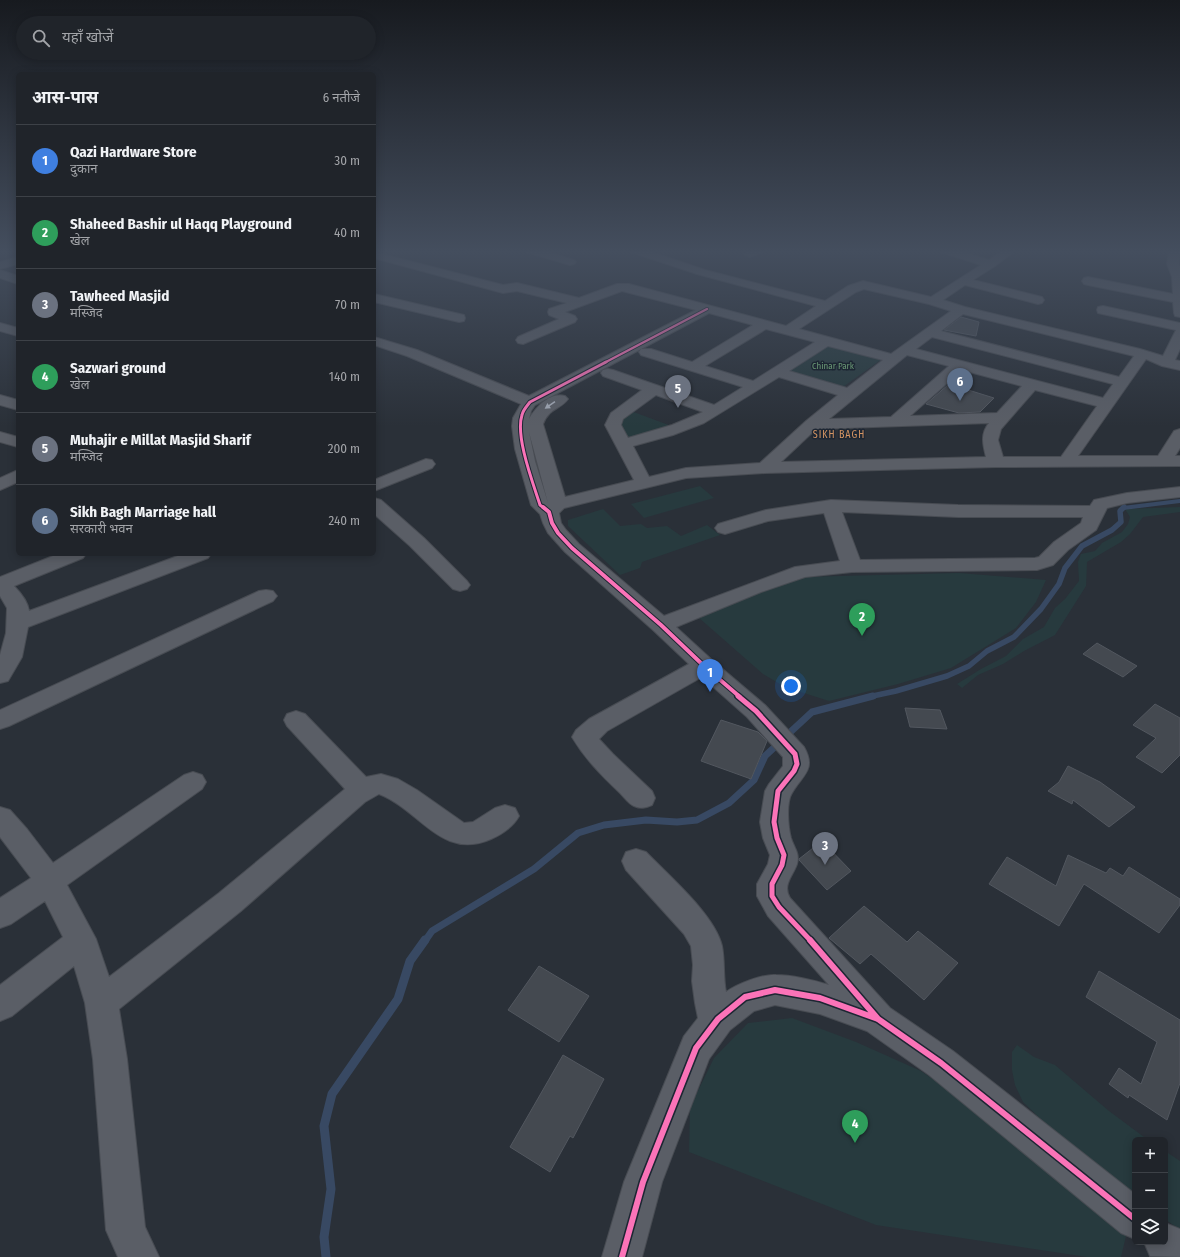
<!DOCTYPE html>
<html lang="hi">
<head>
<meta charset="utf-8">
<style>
	:root { --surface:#20242a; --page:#282c32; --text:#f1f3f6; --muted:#a2a4a8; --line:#3d4147; --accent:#8c9099 }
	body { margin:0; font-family:"Fira Sans Condensed","Noto Sans Devanagari",sans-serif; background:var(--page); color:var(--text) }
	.controls { position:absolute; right:12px; bottom:12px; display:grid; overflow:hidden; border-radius:6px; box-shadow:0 2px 10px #0003 }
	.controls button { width:36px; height:36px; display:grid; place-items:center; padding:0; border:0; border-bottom:1px solid var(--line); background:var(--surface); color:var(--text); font:20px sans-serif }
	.you { position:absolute; left:791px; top:686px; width:14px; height:14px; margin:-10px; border:3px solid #fff; border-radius:50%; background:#1a73e8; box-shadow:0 0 0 6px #1a73e833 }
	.badge { display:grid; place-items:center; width:26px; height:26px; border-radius:50%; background:var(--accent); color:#fff; font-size:13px; font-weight:700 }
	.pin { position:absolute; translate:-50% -33px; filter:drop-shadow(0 1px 2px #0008) }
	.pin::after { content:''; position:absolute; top:21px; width:14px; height:12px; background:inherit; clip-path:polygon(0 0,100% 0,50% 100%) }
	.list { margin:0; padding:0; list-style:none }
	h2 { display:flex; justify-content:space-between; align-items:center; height:52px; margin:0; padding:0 16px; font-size:17px }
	h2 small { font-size:13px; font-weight:400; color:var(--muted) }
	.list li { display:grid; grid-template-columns:26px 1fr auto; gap:12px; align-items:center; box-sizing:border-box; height:72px; padding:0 16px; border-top:1px solid var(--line) }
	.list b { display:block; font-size:15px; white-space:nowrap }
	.list p { margin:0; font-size:13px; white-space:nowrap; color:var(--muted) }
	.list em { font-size:13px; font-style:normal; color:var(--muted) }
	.icon { flex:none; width:22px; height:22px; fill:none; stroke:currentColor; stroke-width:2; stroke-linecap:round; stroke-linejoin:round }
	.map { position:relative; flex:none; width:1180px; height:1257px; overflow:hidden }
	.search { position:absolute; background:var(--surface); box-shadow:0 2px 10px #0003; left:16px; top:16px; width:360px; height:44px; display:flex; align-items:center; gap:10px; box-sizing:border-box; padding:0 14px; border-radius:22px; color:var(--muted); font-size:15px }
	.panel { position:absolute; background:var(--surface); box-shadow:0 2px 10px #0003; left:16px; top:72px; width:360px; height:484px; border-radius:6px }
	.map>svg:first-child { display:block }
	.green { fill:#273a3e }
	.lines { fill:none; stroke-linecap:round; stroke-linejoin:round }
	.stream-far3 { stroke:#384963; stroke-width:4 }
	.stream-far2 { stroke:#384963; stroke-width:5.5 }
	.stream-far1 { stroke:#384963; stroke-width:7 }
	.stream { stroke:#384963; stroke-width:9 }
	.building { fill:#444950; stroke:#52575f }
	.minor-casing { stroke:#484c53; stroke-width:2 }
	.minor { fill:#5a5e66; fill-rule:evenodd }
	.cycleway-far4-casing { stroke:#1d2633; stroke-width:4 }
	.cycleway-far3-casing { stroke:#1d2633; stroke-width:5 }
	.cycleway-far2-casing { stroke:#1d2633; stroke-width:6 }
	.cycleway-far1-casing { stroke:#1d2633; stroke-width:8 }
	.cycleway-casing { stroke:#1d2633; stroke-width:9 }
	.cycleway-far4 { stroke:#fb73b8; stroke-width:2.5 }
	.cycleway-far3 { stroke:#fb73b8; stroke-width:3 }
	.cycleway-far2 { stroke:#fb73b8; stroke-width:4 }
	.cycleway-far1 { stroke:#fb73b8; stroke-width:5 }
	.cycleway { stroke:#fb73b8; stroke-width:6 }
	.oneway { fill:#a2a9b5 }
	.labels { text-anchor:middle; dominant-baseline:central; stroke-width:3; stroke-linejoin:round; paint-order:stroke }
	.far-park-label { font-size:9px; fill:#6b9a76; stroke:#1d2633 }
	.far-neighbourhood-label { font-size:10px; letter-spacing:1px; fill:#d59563; stroke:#1d2633 }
</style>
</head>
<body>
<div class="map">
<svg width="1180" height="1257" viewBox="0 0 1180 1257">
	<rect width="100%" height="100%" fill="#2a3038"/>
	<path class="green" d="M828,344L882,359L840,389L784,372Z
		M631,411L674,427L627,440L618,427L622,417Z
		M700,486L714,498L644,518L631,504Z
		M1180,507V512L1143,517L1130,534L1121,542L1087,562L1086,586L1055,635L1024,651L1003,664L978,675L962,688L957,684L981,669L1006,656L1023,639L1044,627L1055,608L1065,599L1079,581L1078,562L1081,554L1095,551L1102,543L1122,532L1128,524L1130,517L1125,509Z
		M603,509L620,526L641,524L647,528L667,526L681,536L707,525L720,535L642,562L640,568L620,575L568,526V520Z
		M959,573L1046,580L1036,602L1016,628L951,668L898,684L829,701L785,687L763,674L698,617L738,599L801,577Z
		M792,1018L856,1042L921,1071L1011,1133L1126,1236L1121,1257H1087L876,1225L689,1152L690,1107L714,1058L748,1023Z
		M1017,1045L1034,1057L1055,1065L1109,1111L1148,1140H1135V1195L1050,1128L1023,1102L1015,1085L1012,1070V1052Z
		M1165,1151L1180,1161V1230L1165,1219Z"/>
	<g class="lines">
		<path class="stream-far3" d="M1123,508L1180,501"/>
		<path class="stream-far2" d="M868,697L896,691L947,676L969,666L987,651L1014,637L1041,609L1059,584L1065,568L1082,546L1112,530L1121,522L1120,511L1124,507"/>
		<path class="stream-far1" d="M785,737L812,712L873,696
			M425,941L432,931L534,869L578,833L604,825L646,820L677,822L697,820L729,803L754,780L765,756L779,743"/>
		<path class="stream" d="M326,1257L324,1237L331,1189L324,1126L332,1094L398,999L410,961L425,940"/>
	</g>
	<path class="building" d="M961,317L979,322L976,336L944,330Z
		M949,384L994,398L980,412L959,413L926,404Z
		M1097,643L1137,666L1123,677L1083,654Z
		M1155,704L1180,718V755L1162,773L1136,757L1156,738L1133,725Z
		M905,708L940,710L947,729L910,727Z
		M721,720L758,732L767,741L751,779L701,761Z
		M1068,766L1100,782L1135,807L1109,827L1073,800L1072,804L1048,791L1059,782Z
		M822,841L851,871L827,890L799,860V859Z
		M1068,855L1106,873L1110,868L1123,876L1129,867L1180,899V905L1159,933L1084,884L1059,926L989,884L1007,857L1056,886Z
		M864,906L907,942L918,931L958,963L924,1000L871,954L860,964L829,938Z
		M539,966L589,996L559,1042L508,1010Z
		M1099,971L1180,1020V1083L1167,1120L1129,1095L1128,1098L1109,1084L1119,1068L1141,1084L1157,1042L1086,997Z
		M563,1055L604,1079L573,1138L570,1136L550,1172L510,1147Z"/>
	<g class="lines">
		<g class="minor-casing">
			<path id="minor" d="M525,250H542L574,260L576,262L574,264L570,265L526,252Z
				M630,250H646L705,270L825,301L848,286L863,281L931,297L981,265L941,252L940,250H957L989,260L1003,250H1016L995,266L973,280L1042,297L1044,300L1042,303L1038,304L965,285L943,300L965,307L1140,349L1163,356L1176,330L1098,313L1097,310L1098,307L1103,306L1180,323V349L1175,360L1180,361V370L1162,366L1146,359L1078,456H1158L1174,431L1180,429V448L1175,456H1180V466L996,467L765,473L686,478L564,508L559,513L561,523L566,530L579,544L664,616L795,567L840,561L824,513L768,521L725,534L718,532L715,528L718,524L766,510L831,500L958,505L1090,506L1094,500L1127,493L1180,487V497L1127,503L1107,508L1096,530L1068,550L1053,565L1037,570L852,572L805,577L761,592L676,627L712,660L765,705L804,747C817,770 802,775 792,793C786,802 788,827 791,838C794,848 800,853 797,864C793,876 782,885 790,898L890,1008L953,1051L1135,1194V1239L1121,1233L929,1075L867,1031L820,1014L775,1005L754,1011L730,1030L709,1059L662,1182L642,1257H602L624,1182L684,1036L698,1018L695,1003L692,981L693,965L691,946L684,934L626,870L622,861L626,852L636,849L646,852C668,875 715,915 722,946C725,961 723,977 726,992C737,984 762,974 776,975C791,975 814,980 829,985L768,916L757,896V884L768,864L770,855L763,838L760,822L765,791L769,784L783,766V757L747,717L702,677L607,731L599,739L613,754L652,791L655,798L652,805C645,808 641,809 634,806C629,804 624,797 620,793C602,776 585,759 572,737L576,730L589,719L689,664L653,630L565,552L548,533L543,523L540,514L531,505L515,449L512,426L513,418L521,404L407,356L374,345V337L417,350L529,396L696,310L622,291L565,312L575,316L577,319L575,322L523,344L518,343L516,340L518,337L559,319L549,315L548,312L549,309L567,303L517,291L503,293L374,258V252L503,285L517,283L579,298L617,284H629L786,326L816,306L697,274L631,252ZM864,289L929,304L951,311L891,354L799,329L856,292ZM709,313L753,325L692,362L651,349H641ZM963,314L1134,356L1119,377L941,331ZM766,329L815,342L753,381L705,366ZM932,337L1113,384L1103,398L916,349ZM828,346L883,360L847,388L789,371ZM641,349L639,352L641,355L743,387L714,405L613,370L608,369L603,370L601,373L603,376L642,390L611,413L605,425L634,480L565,497L543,424C550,407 560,410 568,399L565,396C550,392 536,407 529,419L531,411L535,405ZM907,355L949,366L891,417L829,419ZM962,370L1022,386L997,413L910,416ZM779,377L838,395L806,421L760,463L686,468L649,477L633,446L673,435L704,423ZM1035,390L1097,406L1061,457H1003L998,440L1001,429ZM656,395L703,412L672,425L628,438L621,425L623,419ZM989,423C980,434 983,445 986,457L781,462L816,429ZM529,432L548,503L535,461ZM842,512L958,517H1083L1081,523L1054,542L1039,557L1035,558L860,560Z
				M749,250H764L763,252L750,257L744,254Z
				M1169,250H1180L1179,264L1180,267V317L1175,316L1174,313L1173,302L1088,285L1084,284L1082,281L1084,278L1088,277L1173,294L1172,277L1167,264Z
				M18,257V264L0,269V262Z
				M0,270L18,276V284L0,278Z
				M374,294L464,315L465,318L464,321L459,322L374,302Z
				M0,323L18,328V336L0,331Z
				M0,395L18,400V410L0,405Z
				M0,432L18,437V447L0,442Z
				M426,459L432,460L435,464L432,468L374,491V480Z
				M18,470V482L0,490V478Z
				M374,498L381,500L424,538L467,581L470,585L467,589L460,591L453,589L410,546L374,514Z
				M58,554H86L83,558L14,586C20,592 28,602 29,611L183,554H211L208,558L28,627L22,657L8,681L0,683V655L6,633L7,608L0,596V577Z
				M266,590L273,591L277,596L273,601L9,726L0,729V710L259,591Z
				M296,711L305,714L366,777L381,774L398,779L417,790L464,823L473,822L495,808L505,805L515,808L519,816C513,827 502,834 491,839C442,861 420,810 379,794L365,802L241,911L119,1009L127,1059L145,1227L159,1257H118L106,1230L93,1059L85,1003L74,966L12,1016L0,1021V985L63,937L45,901L11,924L0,928V898L31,878L0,837V807L10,810L27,829L53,863L184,775L193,772L202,775L206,782L202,789L67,885L96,939L109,977L219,893L345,789L287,726L284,720L287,714Z
				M1165,1223L1180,1229V1257L1150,1256L1144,1242H1165Z"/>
		</g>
		<use href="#minor" class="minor"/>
		<g class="cycleway-far4-casing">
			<path id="cycleway-far4" d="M604,363L707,309"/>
		</g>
		<g class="cycleway-far3-casing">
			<path id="cycleway-far3" d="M544,508L540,505C533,483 515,436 522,415C523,410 527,406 530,402L606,362"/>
		</g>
		<g class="cycleway-far2-casing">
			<path id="cycleway-far2" d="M543,507L549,512L552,523L558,533L572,548L661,625L704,666L740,697"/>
		</g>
		<g class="cycleway-far1-casing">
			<path id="cycleway-far1" d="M738,696L756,711L795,754L797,764L794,771L778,791L774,822L777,838L784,855L782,865L772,884V896L779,907L811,941"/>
		</g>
		<g class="cycleway-casing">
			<path id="cycleway" d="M810,940L878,1019
				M622,1257L643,1182L696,1048L718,1019L745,997L775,990L820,998L878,1019L941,1063L1135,1219"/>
		</g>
		<use href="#cycleway-far4" class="cycleway-far4"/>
		<use href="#cycleway-far3" class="cycleway-far3"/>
		<use href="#cycleway-far2" class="cycleway-far2"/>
		<use href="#cycleway-far1" class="cycleway-far1"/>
		<use href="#cycleway" class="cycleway"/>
	</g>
	<defs><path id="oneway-solid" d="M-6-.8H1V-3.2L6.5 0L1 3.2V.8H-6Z"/></defs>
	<use class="oneway" href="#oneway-solid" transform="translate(550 405) rotate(146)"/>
	<linearGradient id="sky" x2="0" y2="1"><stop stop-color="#171a1f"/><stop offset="0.59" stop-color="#444e5e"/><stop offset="1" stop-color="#444e5e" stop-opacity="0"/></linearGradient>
	<rect width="1180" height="426" fill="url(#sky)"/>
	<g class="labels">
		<g class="far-park-label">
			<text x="833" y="366">Chinar Park</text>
		</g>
		<g class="far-neighbourhood-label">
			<text x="839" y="435">SIKH BAGH</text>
		</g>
	</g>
</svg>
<div class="controls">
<button>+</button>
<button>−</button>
<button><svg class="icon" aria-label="layers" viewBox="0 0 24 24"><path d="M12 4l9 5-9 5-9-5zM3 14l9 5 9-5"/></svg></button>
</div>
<div class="you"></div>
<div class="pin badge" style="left:710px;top:692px;background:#3f7fe0">1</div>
<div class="pin badge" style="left:862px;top:636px;background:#2e9e5b">2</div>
<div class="pin badge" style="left:825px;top:865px;background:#6b7280">3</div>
<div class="pin badge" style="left:855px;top:1143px;background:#2e9e5b">4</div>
<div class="pin badge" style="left:678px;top:408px;background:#6b7280">5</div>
<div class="pin badge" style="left:960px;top:401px;background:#5c6f8a">6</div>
<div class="search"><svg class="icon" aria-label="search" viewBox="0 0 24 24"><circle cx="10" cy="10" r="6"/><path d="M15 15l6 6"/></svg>यहाँ खोजें</div>
<section class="panel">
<h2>आस-पास<small>6 नतीजे</small></h2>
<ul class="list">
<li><span class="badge" style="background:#3f7fe0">1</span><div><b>Qazi Hardware Store</b><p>दुकान</p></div><em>30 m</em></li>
<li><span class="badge" style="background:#2e9e5b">2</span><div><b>Shaheed Bashir ul Haqq Playground</b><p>खेल</p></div><em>40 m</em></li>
<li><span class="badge" style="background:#6b7280">3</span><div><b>Tawheed Masjid</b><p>मस्जिद</p></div><em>70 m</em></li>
<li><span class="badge" style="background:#2e9e5b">4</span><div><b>Sazwari ground</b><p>खेल</p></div><em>140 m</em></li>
<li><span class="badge" style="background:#6b7280">5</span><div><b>Muhajir e Millat Masjid Sharif</b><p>मस्जिद</p></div><em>200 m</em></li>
<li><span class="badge" style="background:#5c6f8a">6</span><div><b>Sikh Bagh Marriage hall</b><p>सरकारी भवन</p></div><em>240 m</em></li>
</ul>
</section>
</div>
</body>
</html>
